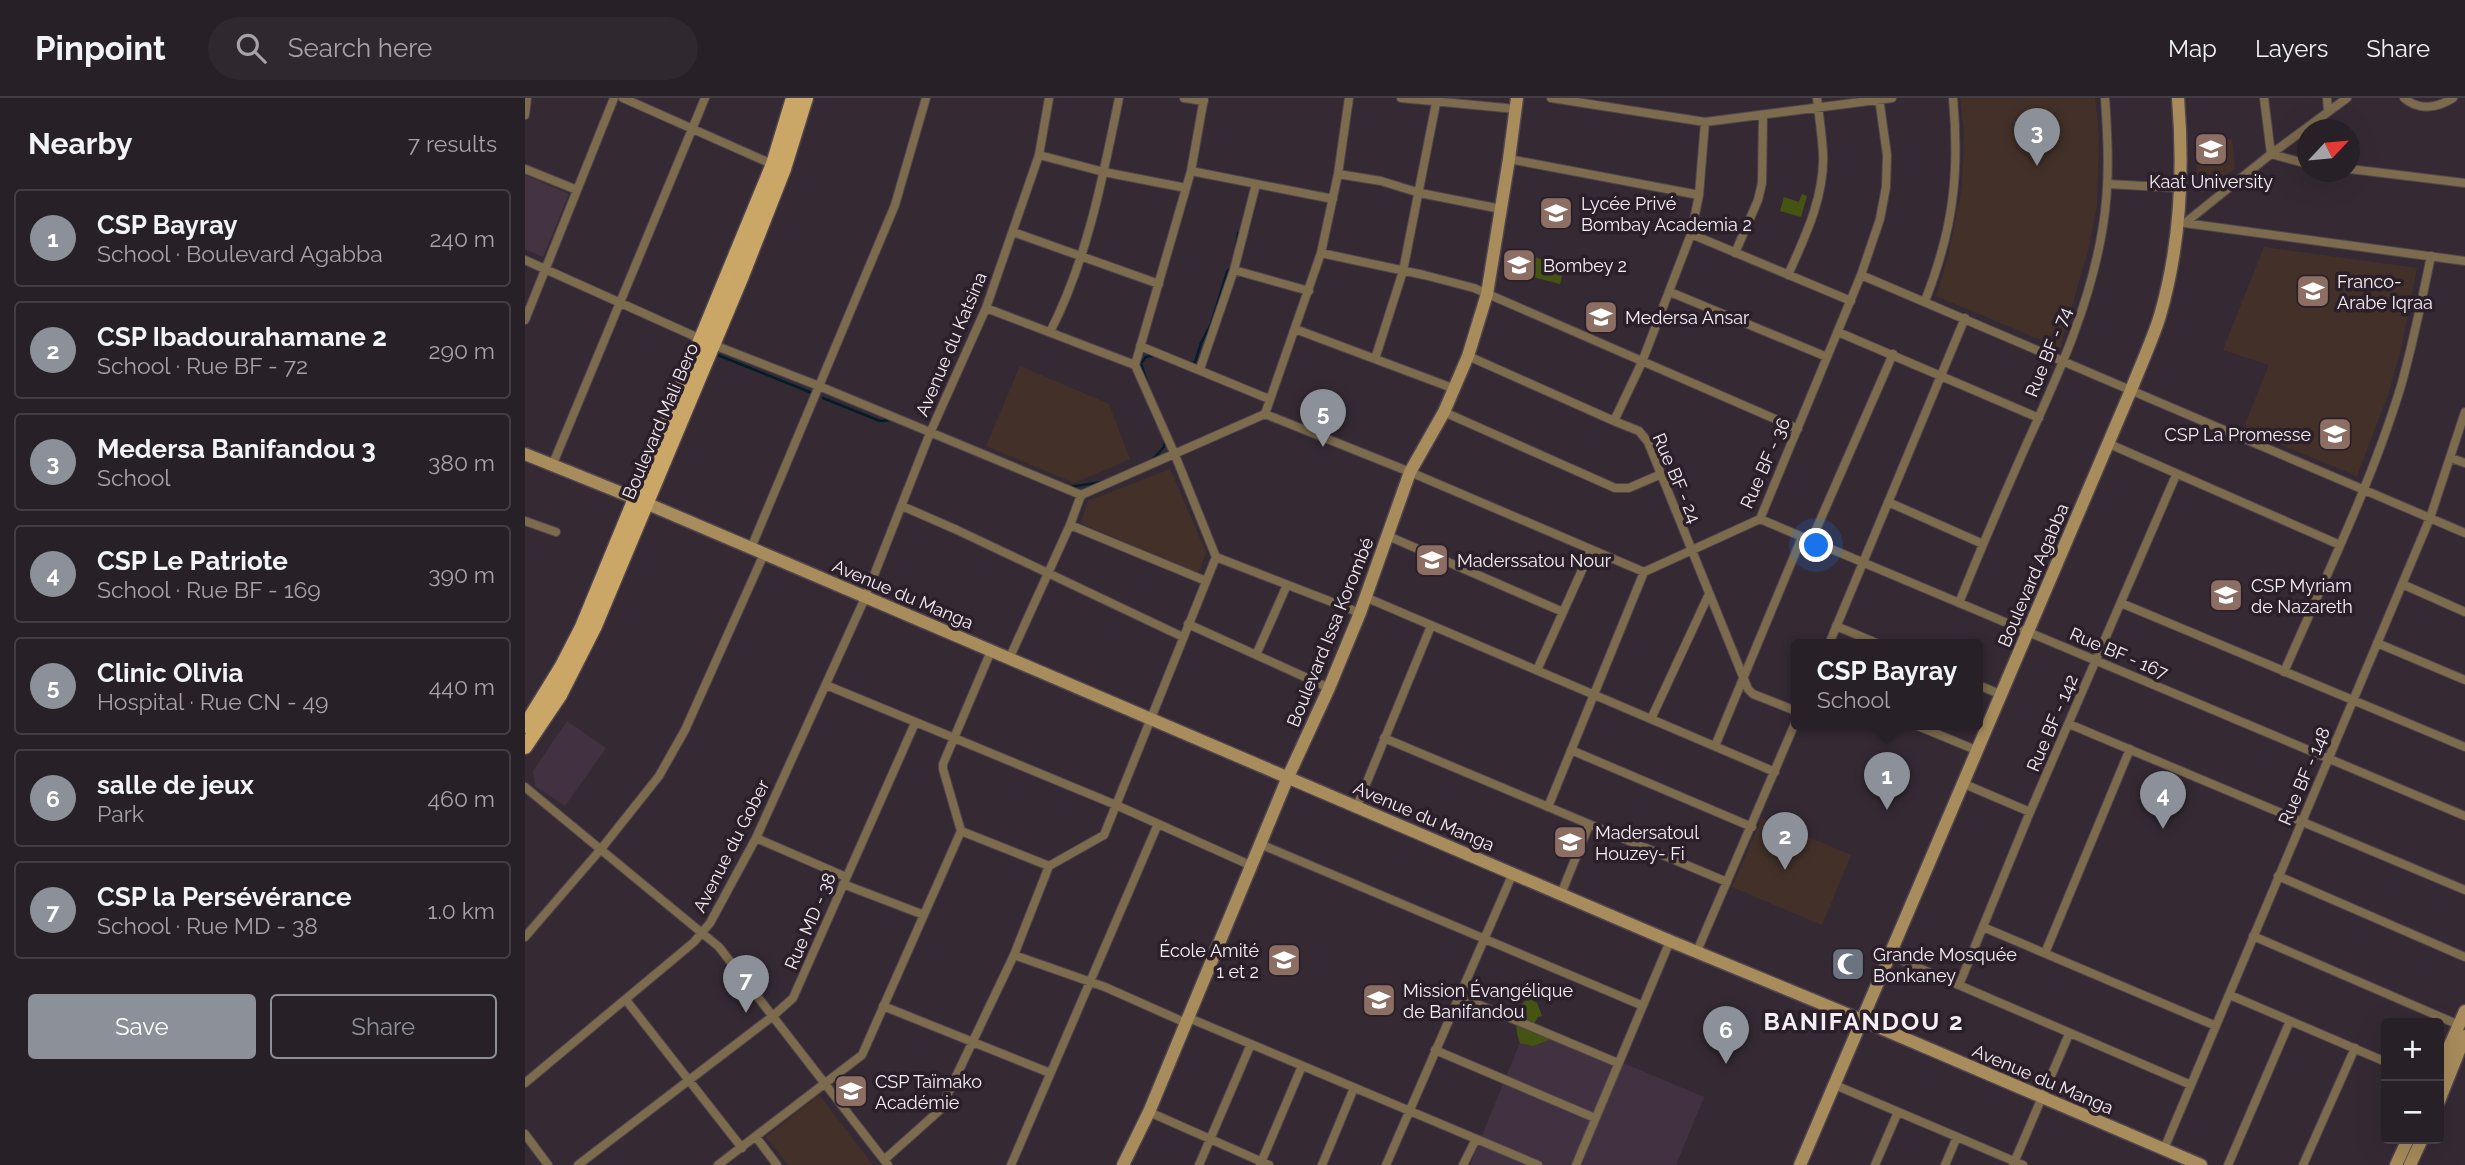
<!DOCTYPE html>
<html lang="en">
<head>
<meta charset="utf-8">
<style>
	:root { --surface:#282027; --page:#30282f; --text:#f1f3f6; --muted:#a5a3a7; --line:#443e44; --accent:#8c9099 }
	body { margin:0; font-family:Raleway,sans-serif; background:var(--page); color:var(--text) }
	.controls { position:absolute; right:21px; bottom:21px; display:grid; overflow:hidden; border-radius:7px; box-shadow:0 7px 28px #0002 }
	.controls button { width:63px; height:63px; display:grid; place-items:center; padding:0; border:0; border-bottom:2px solid var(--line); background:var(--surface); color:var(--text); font:35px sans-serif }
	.compass { position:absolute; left:1772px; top:21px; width:63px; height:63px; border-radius:50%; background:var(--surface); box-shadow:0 7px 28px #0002; rotate:64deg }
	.you { position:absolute; left:1292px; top:448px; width:24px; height:24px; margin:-18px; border:5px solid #fff; border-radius:50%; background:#1a73e8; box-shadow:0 0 0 10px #1a73e833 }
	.badge { display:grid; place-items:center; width:46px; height:46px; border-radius:50%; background:var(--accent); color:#fff; font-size:23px; font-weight:700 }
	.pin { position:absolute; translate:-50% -58px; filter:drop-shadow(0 2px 4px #0008) }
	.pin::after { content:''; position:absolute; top:37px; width:24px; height:21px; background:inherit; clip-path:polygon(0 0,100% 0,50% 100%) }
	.popup { position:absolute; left:1266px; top:541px; width:192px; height:91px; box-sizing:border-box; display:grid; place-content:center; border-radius:7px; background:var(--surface); filter:drop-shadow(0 2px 5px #0005); font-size:23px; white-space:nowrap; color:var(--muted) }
	.popup b { font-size:26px; color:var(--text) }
	.popup::after { content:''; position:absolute; left:50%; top:100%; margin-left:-14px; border:14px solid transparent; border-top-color:var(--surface) }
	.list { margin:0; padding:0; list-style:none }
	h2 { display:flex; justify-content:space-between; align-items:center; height:91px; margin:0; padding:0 28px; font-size:30px }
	h2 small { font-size:23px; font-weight:400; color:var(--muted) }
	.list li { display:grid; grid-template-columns:46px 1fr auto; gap:21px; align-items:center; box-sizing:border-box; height:98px; margin:0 14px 14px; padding:0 14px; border:2px solid var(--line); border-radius:7px }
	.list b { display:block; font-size:26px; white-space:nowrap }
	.list p { margin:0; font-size:23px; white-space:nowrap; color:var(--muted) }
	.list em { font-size:23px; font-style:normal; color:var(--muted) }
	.actions { display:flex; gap:14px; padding:21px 28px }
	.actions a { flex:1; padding:16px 0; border:2px solid var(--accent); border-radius:7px; text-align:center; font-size:24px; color:var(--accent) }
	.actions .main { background:var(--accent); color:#fff }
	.icon { flex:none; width:38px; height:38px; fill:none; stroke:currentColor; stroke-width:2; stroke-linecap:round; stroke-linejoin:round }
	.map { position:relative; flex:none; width:1940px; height:1067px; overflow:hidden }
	header { display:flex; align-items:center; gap:42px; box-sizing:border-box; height:98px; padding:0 35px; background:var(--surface); border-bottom:2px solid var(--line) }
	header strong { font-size:33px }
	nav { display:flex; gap:38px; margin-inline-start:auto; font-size:24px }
	.search { width:490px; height:63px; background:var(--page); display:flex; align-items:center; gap:18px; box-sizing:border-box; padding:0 24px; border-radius:38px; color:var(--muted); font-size:26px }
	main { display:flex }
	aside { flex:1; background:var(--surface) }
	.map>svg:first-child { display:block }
	.built { fill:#423241 }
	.education { fill:#433129 }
	.medical { fill:#443441 }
	.green { fill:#455412 }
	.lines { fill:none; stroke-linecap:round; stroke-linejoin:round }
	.stream { stroke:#001d28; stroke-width:2.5 }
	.street-casing { stroke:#50454f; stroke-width:10 }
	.secondary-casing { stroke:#50454f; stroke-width:15 }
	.primary-casing { stroke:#50454f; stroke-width:17 }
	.street { stroke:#7c6b4d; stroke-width:8 }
	.secondary { stroke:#a88c5c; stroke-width:12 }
	.primary { stroke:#caa667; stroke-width:14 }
	.labels { text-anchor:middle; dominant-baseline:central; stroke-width:7; stroke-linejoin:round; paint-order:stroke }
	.poi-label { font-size:18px; fill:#f6eef5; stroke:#2b202a; text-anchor:start }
	.street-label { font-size:18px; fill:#f6eef5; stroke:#2b202a }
	.district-label { font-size:24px; font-weight:bold; letter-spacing:2px; fill:#f6eef5; stroke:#2b202a }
</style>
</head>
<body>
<header>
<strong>Pinpoint</strong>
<div class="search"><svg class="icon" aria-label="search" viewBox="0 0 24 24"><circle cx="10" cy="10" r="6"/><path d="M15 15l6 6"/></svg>Search here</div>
<nav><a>Map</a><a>Layers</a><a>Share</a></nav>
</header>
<main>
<aside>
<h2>Nearby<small>7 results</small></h2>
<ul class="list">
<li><span class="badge">1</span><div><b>CSP Bayray</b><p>School · Boulevard Agabba</p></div><em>240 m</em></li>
<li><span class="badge">2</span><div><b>CSP Ibadourahamane 2</b><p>School · Rue BF - 72</p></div><em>290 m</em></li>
<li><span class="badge">3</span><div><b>Medersa Banifandou 3</b><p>School</p></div><em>380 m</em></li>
<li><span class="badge">4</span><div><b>CSP Le Patriote</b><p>School · Rue BF - 169</p></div><em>390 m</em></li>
<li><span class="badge">5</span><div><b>Clinic Olivia</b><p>Hospital · Rue CN - 49</p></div><em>440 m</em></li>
<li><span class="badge">6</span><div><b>salle de jeux</b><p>Park</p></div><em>460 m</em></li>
<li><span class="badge">7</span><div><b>CSP la Persévérance</b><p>School · Rue MD - 38</p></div><em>1.0 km</em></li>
</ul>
<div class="actions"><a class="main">Save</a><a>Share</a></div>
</aside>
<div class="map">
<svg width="1940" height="1067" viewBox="0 0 1940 1067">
	<rect width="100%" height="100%" fill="#352a34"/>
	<path class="built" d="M42,623L81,650L40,708L10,688L8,673Z
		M1003,925L1179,999L1151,1067H945Z"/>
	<path class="education" d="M1435,0H1570L1574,38L1572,108L1563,152L1535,250L1411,198L1423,159L1437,89L1439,31Z
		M1707,41L1710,71L1677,95L1673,92L1671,45Z
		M1739,149L1892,170L1876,251L1863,297L1832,378L1718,331L1744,267L1698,252Z
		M495,268L584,306L605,361L549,385L461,348Z
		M645,371L681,454L673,475L556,425L563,403Z
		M1237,720L1326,757L1297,827L1207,789Z
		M294,997L348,1067H263L241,1039Z"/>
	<path class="medical" d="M0,77L44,96L18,159L0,151Z"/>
	<path class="green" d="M1277,96L1282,98L1276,119L1255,113L1259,99L1274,104Z
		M1009,159L1040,167L1035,186L1004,178Z
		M1004,900L1012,905L1017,918L1013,919L1006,931L1012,937L1020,934L1024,942L1008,948L995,945C989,930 989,908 1004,900Z"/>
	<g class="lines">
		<path class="stream" d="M711,149L713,135
			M190,256L287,295
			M665,266L670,264L676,245L686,226L702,174L707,169
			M624,291L616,265L621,259L631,257
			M298,300L355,323L365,322
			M626,311L631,324
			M627,362L639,349L640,343
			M545,389L576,384"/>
		<g class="street-casing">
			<path id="street" d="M98,0L249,67
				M659,0L679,3
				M876,0L991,11
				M1026,0L1180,24L1367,0
				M1739,0L1746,56L1783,66
				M1802,0L1803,13
				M1879,0C1894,13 1912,10 1928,0
				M0,17L2,0
				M1180,24L1174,97L1166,136L1117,264L1089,323L1114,333L1123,344L1223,591L1228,596L1271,613
				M514,57L579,74L661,90
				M984,61L1174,97
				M0,71L52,92
				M1825,71L1940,85
				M666,73L808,101
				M813,76L856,83L895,95L976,111
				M1583,86L1655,90
				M1652,124L1940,163
				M1660,125L1746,56L1822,0
				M488,134L634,186
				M1166,136L1326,203
				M796,155L899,177L949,190L1273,331
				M1210,155L1233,102L1237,85L1238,17
				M0,162L189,247L294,288L556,397
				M709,172L784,193
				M1263,177C1280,139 1300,98 1298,55C1297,37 1294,18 1292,0
				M1336,177L1940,435
				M1145,194L1302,259
				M1400,203C1428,132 1435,76 1428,0
				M461,210L610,267
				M0,222L89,0
				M770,231L930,291
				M525,234C562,162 578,79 594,0
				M1313,234L1514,320
				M615,248L744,301
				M943,258L1089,323
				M850,261L878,173L912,0
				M610,267L666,73L679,0
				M610,267L650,357L691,459
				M675,271L709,172L731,86
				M919,314L1090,390H1104L1134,377
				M740,316L885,374L1119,474
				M1582,345L1815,447
				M1926,360L1940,365
				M27,368L180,0
				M556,397L740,316L796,155L813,76L824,0
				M1363,404L1458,446
				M377,408L432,432L658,539
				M1235,421L1940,718
				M0,423L31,434
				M545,427L681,483
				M863,438L1038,514
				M1286,443L1368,256
				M226,450L370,107L401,0
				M691,459L835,515
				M1877,486L1940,514
				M840,499L1250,674
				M1434,505C1456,450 1479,397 1503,343C1535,273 1566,204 1578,128C1585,85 1583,43 1580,0
				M1596,505L1940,649
				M663,526L804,590
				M1311,528L1354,546
				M1852,545L1940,582
				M1304,546L1440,220
				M466,553L418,666V671L436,733L524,768L579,737L691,459
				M731,557L762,487
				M484,561L545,427L556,397
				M1012,572L1066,452
				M1759,574C1800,480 1846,386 1876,288C1888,245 1897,202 1906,158
				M301,587L591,707L727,768
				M1453,587L1475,596
				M1126,621L1184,496
				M1388,626L1451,652
				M1544,626L1940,792
				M859,640L1202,784
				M1190,648L1277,439
				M1046,652L1227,729
				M1437,685L1505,714
				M0,689L194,849L363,1067
				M832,708L906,528
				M1023,709L1119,474L1235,421L1336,177L1355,121L1361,89L1362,57L1354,0
				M231,740L321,779
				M735,746L1116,907
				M1753,778L1940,859
				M318,786L399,817
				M1036,796L1064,727
				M1458,829L1691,928
				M1728,838L1934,927
				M0,839L76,751L134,678L160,632L239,456
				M1172,853L1271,623
				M1520,855L1605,651
				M489,857L580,889L661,925
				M1364,857L1666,987
				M1434,887L1505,714L1651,377
				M1705,897L1861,964
				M933,898L1093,965
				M101,902L217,1050
				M358,908L525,975
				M664,920L1013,1067
				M910,952L1070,1020
				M0,985L169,844L185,825L231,740L340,500L405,335L461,210L514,57L524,0
				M1310,987L1498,1067
				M624,1014L744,1067
				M0,1036L23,1067
				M231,1039L252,1067
				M1639,1051L1905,420L1940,314
				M359,1062L415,1012L489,857L524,768
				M53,1067L248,918L268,900L390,625
				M193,1067L337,957L436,733
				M486,1067L633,726
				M674,1067L726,946
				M735,1067L777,968
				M797,1067L829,990
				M861,1067L988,775
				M938,1067L951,1041
				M1051,1067L1145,843
				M1350,1067L1373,1014
				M1420,1067L1432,1039
				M1488,1067L1544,936
				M1703,1067L1765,923
				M1778,1067L1830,950"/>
		</g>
		<g class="secondary-casing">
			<path id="secondary" d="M0,356L109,400L1145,843L1339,923L1676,1067
				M1914,972L1940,913
				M1914,1003L1940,938
				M598,1067L624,1014L763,679L804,590L835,515L885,374L919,314L943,258L962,196L984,61L992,0
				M1275,1067L1606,292C1615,269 1626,245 1634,221C1655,151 1659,73 1653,0
				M1871,1067L1883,1041
				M1885,1067L1897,1041"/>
		</g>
		<g class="primary-casing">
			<path id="primary" d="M0,628L37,568L57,529L248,66L268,0
				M0,649L35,597L70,528L217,178L259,71L281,0"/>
		</g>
		<use href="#street" class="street"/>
		<use href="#secondary" class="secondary"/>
		<use href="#primary" class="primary"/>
	</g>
	<defs>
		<g id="university-square" transform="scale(1.75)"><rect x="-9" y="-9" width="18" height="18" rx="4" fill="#8d6e63" stroke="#2b202a"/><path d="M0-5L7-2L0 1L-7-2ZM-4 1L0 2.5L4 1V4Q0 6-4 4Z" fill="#fff"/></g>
		<g id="school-square" transform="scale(1.75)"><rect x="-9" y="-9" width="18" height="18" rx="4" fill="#8d6e63" stroke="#2b202a"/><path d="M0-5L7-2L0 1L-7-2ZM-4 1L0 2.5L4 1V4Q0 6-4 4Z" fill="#fff"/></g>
		<g id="mosque-square" transform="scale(1.75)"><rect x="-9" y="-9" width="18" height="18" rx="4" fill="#6b7280" stroke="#2b202a"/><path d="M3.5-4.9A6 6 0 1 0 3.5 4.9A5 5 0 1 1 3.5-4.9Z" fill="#fff"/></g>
	</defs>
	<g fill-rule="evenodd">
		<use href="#university-square" x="1686" y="51"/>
		<use href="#school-square" x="1031" y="115"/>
		<use href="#school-square" x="994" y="167"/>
		<use href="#school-square" x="1788" y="193"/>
		<use href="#school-square" x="1076" y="219"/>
		<use href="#school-square" x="1810" y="336"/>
		<use href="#school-square" x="907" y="462"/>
		<use href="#school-square" x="1701" y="497"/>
		<use href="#school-square" x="1045" y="744"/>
		<use href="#school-square" x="759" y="862"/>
		<use href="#mosque-square" x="1323" y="866"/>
		<use href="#school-square" x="854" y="902"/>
		<use href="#school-square" x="326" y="993"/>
	</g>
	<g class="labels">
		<g class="poi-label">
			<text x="1686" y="83" text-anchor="middle">Kaat University</text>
			<text x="1056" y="105">Lycée Privé<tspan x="1056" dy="21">Bombay Academia 2</tspan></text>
			<text x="1018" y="167">Bombey 2</text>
			<text x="1812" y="183">Franco-<tspan x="1812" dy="21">Arabe Iqraa</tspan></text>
			<text x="1100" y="219">Medersa Ansar</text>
			<text x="1786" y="336" text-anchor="end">CSP La Promesse</text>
			<text x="932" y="462">Maderssatou Nour</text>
			<text x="1726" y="487">CSP Myriam<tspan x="1726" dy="21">de Nazareth</tspan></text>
			<text x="1070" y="734">Madersatoul<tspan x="1070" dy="21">Houzey- Fi</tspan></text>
			<text x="734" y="852" text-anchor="end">École Amité<tspan x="734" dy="21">1 et 2</tspan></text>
			<text x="1348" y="856">Grande Mosquée<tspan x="1348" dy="21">Bonkaney</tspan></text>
			<text x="878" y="892">Mission Évangélique<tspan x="878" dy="21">de Banifandou</tspan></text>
			<text x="350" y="983">CSP Taïmako<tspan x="350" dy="21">Académie</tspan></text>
		</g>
		<g class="street-label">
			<text transform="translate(426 246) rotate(-67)">Avenue du Katsina</text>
			<text transform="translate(1523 254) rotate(-68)">Rue BF - 74</text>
			<text transform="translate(135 323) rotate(-67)">Boulevard Mali Bero</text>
			<text transform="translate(1240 365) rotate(-66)">Rue BF - 36</text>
			<text transform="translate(1152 380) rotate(67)">Rue BF - 24</text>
			<text transform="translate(1508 477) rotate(-67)">Boulevard Agabba</text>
			<text transform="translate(378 496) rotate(23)">Avenue du Manga</text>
			<text transform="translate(805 534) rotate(-68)">Boulevard Issa Korombé</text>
			<text transform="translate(1594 555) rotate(23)">Rue BF - 167</text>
			<text transform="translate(1527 625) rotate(-67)">Rue BF - 142</text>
			<text transform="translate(1779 678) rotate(-67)">Rue BF - 148</text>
			<text transform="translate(899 718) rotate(23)">Avenue du Manga</text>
			<text transform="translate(206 748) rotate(-63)">Avenue du Gober</text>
			<text transform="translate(285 823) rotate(-67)">Rue MD - 38</text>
			<text transform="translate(1518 981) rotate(23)">Avenue du Manga</text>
		</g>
		<g class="district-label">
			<text x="1339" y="923">BANIFANDOU 2</text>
		</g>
	</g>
</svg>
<div class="controls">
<button>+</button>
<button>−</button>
</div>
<svg class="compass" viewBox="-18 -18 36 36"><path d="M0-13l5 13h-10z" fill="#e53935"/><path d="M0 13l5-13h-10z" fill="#a5a3a7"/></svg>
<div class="you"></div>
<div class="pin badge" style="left:1362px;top:712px">1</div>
<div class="popup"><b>CSP Bayray</b>School</div>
<div class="pin badge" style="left:1260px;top:772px">2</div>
<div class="pin badge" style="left:1512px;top:68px">3</div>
<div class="pin badge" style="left:1638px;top:731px">4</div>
<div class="pin badge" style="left:798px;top:349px">5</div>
<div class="pin badge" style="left:1201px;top:966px">6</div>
<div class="pin badge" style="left:221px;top:915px">7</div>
</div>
</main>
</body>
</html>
